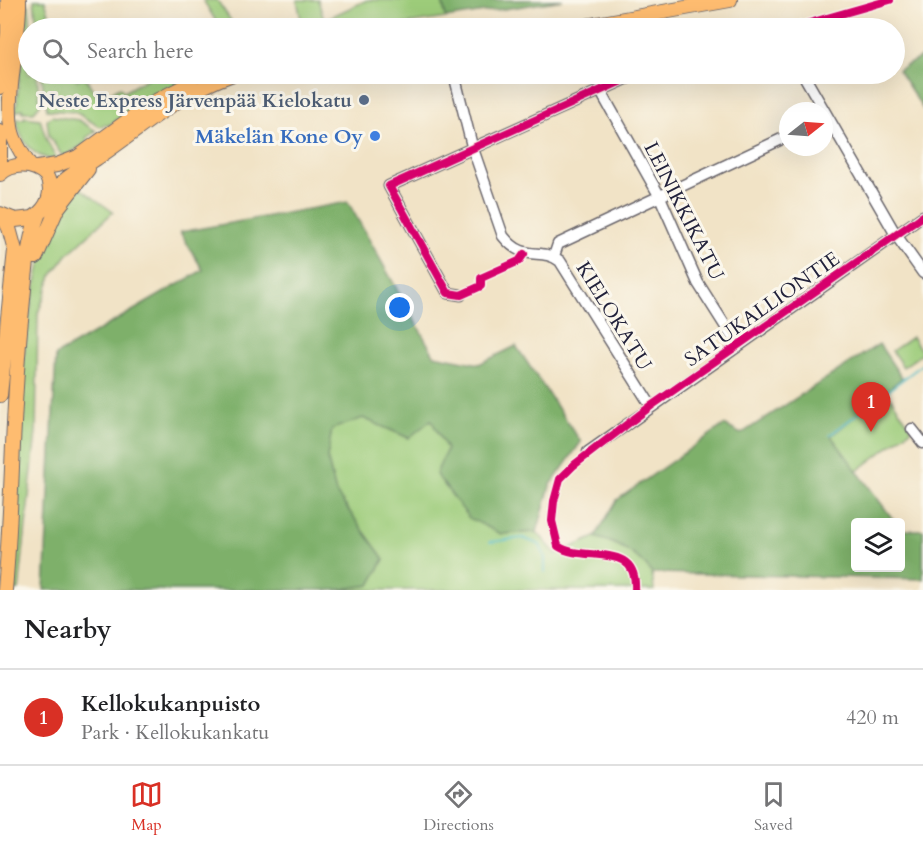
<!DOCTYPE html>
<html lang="en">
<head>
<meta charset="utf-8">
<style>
	:root { --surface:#fff; --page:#f6f6f6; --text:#202124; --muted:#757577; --line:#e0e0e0; --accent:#d93025 }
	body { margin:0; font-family:Cardo,serif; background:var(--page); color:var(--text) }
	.controls { position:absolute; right:18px; bottom:18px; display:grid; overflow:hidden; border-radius:6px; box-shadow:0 6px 24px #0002 }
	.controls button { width:54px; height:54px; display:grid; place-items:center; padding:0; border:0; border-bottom:2px solid var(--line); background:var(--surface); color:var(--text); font:30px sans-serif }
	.compass { position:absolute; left:779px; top:102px; width:54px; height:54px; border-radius:50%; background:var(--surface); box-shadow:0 6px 24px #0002; rotate:73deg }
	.you { position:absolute; left:400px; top:308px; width:21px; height:21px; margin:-15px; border:4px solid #fff; border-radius:50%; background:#1a73e8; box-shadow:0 0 0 9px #1a73e833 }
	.badge { display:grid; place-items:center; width:39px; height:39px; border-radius:50%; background:var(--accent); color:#fff; font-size:20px; font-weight:700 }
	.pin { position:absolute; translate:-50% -50px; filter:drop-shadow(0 2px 3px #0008) }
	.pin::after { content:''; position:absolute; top:32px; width:21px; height:18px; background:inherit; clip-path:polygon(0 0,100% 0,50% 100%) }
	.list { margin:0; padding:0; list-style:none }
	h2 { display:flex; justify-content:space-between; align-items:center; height:78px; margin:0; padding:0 24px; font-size:26px }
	h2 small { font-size:20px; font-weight:400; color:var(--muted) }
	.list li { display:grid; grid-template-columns:39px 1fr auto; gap:18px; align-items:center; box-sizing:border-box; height:96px; padding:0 24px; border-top:2px solid var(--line) }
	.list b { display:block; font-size:22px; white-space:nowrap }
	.list p { margin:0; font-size:20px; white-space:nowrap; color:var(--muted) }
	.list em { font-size:20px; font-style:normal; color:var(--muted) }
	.icon { flex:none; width:33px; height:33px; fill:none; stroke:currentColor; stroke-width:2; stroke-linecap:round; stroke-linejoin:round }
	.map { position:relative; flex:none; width:923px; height:590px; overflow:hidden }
	.search { position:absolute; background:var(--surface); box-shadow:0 6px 24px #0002; left:18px; right:18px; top:18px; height:66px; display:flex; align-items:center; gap:15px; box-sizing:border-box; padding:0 21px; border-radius:33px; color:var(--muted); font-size:22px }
	.sheet { height:174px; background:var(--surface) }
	nav { display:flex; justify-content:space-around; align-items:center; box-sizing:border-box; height:84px; border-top:2px solid var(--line); background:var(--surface); font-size:16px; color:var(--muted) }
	nav a { display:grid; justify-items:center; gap:3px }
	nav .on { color:var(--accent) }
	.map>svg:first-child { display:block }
	.green { fill:#9dcc7a; stroke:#60775a; stroke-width:1.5 }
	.forest { fill:#7eb06a; stroke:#506952; stroke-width:1.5 }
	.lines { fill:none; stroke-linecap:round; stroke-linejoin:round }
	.stream { stroke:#4cbac4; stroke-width:2 }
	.minor-casing { stroke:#6a666c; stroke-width:13 }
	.major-casing { stroke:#6a666c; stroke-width:16 }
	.minor { stroke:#fff; stroke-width:10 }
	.major { stroke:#febc70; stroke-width:14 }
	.cycleway-casing { stroke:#fbf7ec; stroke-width:11 }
	.cycleway { stroke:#d6006c; stroke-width:8 }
	.service-dot { fill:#5c6f8a; stroke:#fbf7ec; stroke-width:2 }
	.shop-dot { fill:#3f7fe0; stroke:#fbf7ec; stroke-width:2 }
	.labels { text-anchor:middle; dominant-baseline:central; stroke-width:6; stroke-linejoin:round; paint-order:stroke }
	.service-label { font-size:20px; font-weight:bold; fill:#4e5e75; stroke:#fbf7ec; text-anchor:end }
	.shop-label { font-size:20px; font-weight:bold; fill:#366cbe; stroke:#fbf7ec; text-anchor:end }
	.street-label { font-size:20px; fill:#22223b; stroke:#fbf7ec }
</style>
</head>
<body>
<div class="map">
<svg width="923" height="590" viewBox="0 0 923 590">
	<rect width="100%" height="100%" fill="#fbf7ec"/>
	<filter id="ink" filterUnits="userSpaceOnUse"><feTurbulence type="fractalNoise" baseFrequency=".0167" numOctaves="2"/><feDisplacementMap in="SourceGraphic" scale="12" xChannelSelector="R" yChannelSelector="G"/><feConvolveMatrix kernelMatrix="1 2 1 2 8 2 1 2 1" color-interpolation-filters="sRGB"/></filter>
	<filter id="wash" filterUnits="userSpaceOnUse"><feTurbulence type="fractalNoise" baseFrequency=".008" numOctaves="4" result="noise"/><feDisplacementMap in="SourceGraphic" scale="24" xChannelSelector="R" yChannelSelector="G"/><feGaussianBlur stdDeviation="1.35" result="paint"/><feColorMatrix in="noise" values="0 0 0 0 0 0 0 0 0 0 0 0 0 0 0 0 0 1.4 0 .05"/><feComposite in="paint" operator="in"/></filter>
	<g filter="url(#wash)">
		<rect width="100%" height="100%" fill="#f1e3c6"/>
		<path class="green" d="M34,0H45L53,28H37Z
			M203,0H217L236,28H220Z
			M297,0H318L324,20L367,0H442L446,18L381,28H260L302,24Z
			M26,5H29L31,28H28V74H37L40,105L34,112H23V109L16,112Z
			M41,74H73L77,80L84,76L99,99L120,87L124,92L155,74L158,77L163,74H199L107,126L105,124L100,127L75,112L47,110Z
			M52,116L79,120L96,131L86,138L88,142L63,157L49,136L47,120Z
			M24,117L40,119L46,138L56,159C34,160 19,140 17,119H24Z
			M80,188L113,212L67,255L52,275L38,313L36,432L19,590H13C23,475 10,354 47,242C53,223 69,204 80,188Z
			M912,337L923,353L903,367L892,351Z
			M886,391L912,429L857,471L830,435Z
			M363,418L408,438L431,419L447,449L501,534L537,532L556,554L595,537L615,543L640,558L652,573L654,590H335L370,585L384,559L336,493L327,457L332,428Z"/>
		<path class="forest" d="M442,0H563L446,18Z
			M923,56V109L898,70Z
			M348,202L434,355L479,364L516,346L581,442L550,486L537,532L501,534L469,518L436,474L447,449L431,420L409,438L363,418L332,429L327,457L336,493L384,559L370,585L335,590H44L56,355L203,270L180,232Z
			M879,344L902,378L831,436L895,522H856V568H900L901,530H923V579L652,573C637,553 619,544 595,537L617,500L724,425L741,434Z"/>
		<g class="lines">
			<path class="stream" d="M830,435L923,364
				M490,542L523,538L540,545L545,558V572"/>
		</g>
	</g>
	<g filter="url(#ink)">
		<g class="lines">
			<g class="minor-casing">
				<path id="minor" d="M454,74L472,146L503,236C525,264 540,246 560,261L651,406
					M803,74L896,235L923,273
					M600,90L660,197L698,283L738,346
					M554,256L558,244L788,136
					M461,295L448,293L389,186L637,74
					M912,429L923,443
					M588,452L923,216"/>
			</g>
			<g class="major-casing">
				<path id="major" d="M19,0C20,40 4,96 12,132C15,144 23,155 30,166
					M574,28L730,0
					M0,87L8,33V0
					M0,132V167
					M37,168L57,165L78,157L152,103L191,83
					M0,174C13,162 33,163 46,175C55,192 48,208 33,218L15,220L0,214
					M49,197C63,178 81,169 100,156C147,124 177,94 233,74
					M36,257L57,209L88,169
					M0,395L15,250L9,228L3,216
					M5,590C13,497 12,403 22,310C25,279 27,244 38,215"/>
			</g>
			<use href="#minor" class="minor"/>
			<use href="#major" class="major"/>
			<g class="cycleway-casing">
				<path id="cycleway" d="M792,28L890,0
					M524,254L519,261L481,278V286L461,295L448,293L389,186L637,74
					M635,590C638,539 583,564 558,546L552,521L554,501L560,479L574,465L651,406L923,216"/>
			</g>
			<use href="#cycleway" class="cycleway"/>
		</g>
	</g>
	<circle class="service-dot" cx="364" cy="100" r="6"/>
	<circle class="shop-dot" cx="375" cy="136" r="6"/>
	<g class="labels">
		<g class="service-label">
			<text x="352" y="100">Neste Express Järvenpää Kielokatu</text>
		</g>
		<g class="shop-label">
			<text x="363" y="136">Mäkelän Kone Oy</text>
		</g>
		<g class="street-label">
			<text transform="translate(684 211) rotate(63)">LEINIKKIKATU</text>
			<text transform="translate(762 309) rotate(-35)">SATUKALLIONTIE</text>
			<text transform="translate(614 316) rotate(58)">KIELOKATU</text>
		</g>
	</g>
</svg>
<div class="controls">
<button><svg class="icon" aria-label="layers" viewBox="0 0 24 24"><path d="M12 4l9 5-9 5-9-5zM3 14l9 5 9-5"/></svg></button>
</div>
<svg class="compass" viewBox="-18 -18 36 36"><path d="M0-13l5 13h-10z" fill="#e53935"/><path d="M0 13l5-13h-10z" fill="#757577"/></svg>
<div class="you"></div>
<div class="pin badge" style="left:871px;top:432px">1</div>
<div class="search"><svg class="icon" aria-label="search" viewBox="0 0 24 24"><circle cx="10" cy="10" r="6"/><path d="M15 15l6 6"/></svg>Search here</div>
</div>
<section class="sheet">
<h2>Nearby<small></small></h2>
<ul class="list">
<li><span class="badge">1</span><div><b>Kellokukanpuisto</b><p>Park · Kellokukankatu</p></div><em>420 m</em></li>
</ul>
</section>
<nav>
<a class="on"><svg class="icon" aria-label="map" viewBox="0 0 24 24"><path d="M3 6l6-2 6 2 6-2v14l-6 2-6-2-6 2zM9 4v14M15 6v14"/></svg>Map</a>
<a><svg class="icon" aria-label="directions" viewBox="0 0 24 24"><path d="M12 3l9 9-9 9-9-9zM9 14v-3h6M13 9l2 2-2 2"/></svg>Directions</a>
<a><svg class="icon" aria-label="saved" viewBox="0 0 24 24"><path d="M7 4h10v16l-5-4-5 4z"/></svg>Saved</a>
</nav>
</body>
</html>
